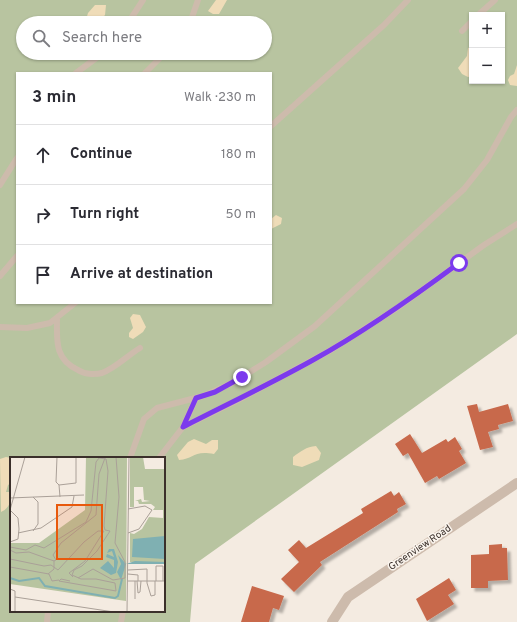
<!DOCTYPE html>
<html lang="en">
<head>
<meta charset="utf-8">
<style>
	:root { --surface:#fff; --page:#f7f7f7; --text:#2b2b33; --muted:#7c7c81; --line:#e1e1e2 }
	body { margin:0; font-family:Overpass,sans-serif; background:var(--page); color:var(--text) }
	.controls { position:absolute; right:12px; top:12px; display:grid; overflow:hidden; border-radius:0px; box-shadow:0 1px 3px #0004 }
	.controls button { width:36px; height:36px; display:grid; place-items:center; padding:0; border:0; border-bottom:1px solid var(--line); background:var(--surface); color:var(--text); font:20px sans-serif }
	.stop { position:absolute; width:12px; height:12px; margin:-9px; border:3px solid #7c3aed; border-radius:50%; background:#fff }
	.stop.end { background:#7c3aed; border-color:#fff; box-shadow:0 1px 4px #0008 }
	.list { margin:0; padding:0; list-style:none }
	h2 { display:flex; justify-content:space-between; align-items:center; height:52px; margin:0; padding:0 16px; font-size:17px }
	h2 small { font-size:13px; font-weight:400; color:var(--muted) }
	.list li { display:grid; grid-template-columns:26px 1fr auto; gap:12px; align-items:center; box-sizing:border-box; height:60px; padding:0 16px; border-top:1px solid var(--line) }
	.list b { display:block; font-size:15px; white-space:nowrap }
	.list em { font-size:13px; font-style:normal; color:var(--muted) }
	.icon { flex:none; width:22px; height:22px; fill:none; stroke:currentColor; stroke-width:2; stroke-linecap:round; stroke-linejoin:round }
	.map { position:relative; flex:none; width:517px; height:622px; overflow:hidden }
	.search { position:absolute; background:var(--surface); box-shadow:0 1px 3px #0004; left:16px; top:16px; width:256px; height:44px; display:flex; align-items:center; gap:10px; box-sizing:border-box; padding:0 14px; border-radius:22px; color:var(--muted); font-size:15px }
	.panel { position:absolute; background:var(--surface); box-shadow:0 1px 3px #0004; left:16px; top:72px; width:256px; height:232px; border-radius:0px }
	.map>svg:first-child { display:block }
	.green { fill:#b8c4a0; fill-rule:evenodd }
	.sand { fill:#efdcb8 }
	.building { fill:#c8694b; filter:url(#shadow) }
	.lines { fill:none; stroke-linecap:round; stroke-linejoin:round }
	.lane { stroke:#cdbbac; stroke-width:6 }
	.street { stroke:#cdbbac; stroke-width:10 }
	.route { stroke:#7c3aed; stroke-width:5 }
	.labels { text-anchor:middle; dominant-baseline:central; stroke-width:3; stroke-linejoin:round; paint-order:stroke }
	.street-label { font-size:10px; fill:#3b302b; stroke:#fbf5ee }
	.inset-river { fill:none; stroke:#7fb0b2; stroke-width:2 }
	.inset-road { fill:none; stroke:#aaa098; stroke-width:1 }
	.view { fill:#e8590c; fill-opacity:0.15; stroke:#e8590c; stroke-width:2 }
	.inset-edge { fill:none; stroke:#3b302b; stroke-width:2 }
</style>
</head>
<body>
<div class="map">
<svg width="517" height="622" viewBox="0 0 517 622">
	<defs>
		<filter id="shadow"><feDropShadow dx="3.5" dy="3.5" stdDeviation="1" flood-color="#0004"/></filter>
	</defs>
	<rect width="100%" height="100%" fill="#f4ebe1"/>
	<path class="green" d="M0,0H517V334L195,564L190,622H0ZM472,15H502V81H472ZM23,23H265V53H23ZM17,73H271V303H17ZM11,458H164V611H11Z"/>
	<path class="sand" d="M216,0H227L219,14H213L208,11Z
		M95,5H106L105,15L98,23H85L88,13Z
		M472,47V76L468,77L462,74L458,68L467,56L468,48Z
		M517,65V86L510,85L508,80L510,76L514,74Z
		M276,215L282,218L281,224L271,229V219Z
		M133,314L140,315L146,327L143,332L133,339L129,337V333L133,328L130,318Z
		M194,439L206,444L212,440H218V449L214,454C193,450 194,459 179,460L177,455L188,442Z
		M316,446L321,453L319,460L302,467L293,465V457C301,451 306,447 316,446Z
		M6,457L11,458V483L8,485L6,492H11C11,501 10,508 1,512L0,459Z"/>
	<path class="building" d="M477,404L479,412L508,404L513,421L498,425L499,429L488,432L493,447L480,450L467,406Z
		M410,434L422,453L446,439L448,442L455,437L462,449L459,451L466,463L439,479L437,476L425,483L408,453L403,456L395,444Z
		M391,491L394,496L399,492L406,504L397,509L398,512L320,562L322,565L294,592L281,579L299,562L288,550L299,540L306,548L363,513L361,509Z
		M502,544V548H507L508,580L488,581V588H471V555L489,554V545Z
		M449,578L456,590L448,595L454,604L427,621L416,599Z
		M252,586L284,596L279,610L273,608L269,622H241Z"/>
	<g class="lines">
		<path class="lane" d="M478,15L495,0
			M128,23L143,0
			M190,23L198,0
			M462,31L472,21
			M76,73L103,53
			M145,73L165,53
			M271,126L384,25L408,0
			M0,185L17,158
			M0,276L17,256
			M57,318C57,340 54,359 78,370C84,374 94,375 102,373C116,368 128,355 140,348
			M0,327L27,328L50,323L75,303
			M183,427L196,398
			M130,458L144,419L157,408L203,396L232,383L266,362L315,326L464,189L487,160L511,117L517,110
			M159,458L183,427L242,398L331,350L397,308L484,245L517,224
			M47,622L48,611
			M121,622L123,611"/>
		<path class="street" d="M332,622L348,597L517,483"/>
	</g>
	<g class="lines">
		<path class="route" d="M242,377L215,392L196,398L183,427C226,405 270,384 313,360C364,332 412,298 459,263"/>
	</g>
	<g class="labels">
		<g class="street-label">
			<text transform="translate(420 548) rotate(-34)">Greenview Road</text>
		</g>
	</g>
	<g transform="translate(10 457)">
		<rect width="155" height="155" fill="#f4ebe1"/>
		<path d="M76,0H117L116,144L0,127V86H29L75,53ZM120,0H133L135,12H155V105H120V76L124,77L132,72L139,60L153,61V53H143L145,50L141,47H129L128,44H125L131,42L132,45L140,44L134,43L133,30H124V50H120Z" fill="#b8c4a0"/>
		<path d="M155,79V102L122,100L123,82ZM99,92H104L108,105L106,116L101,118L90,111L98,104L104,111V103L96,100L97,97L104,100L102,94L97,96ZM108,98L116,107L125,104L155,105V107H116L111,123L107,115L111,107Z" fill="#7fb0b2"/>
		<path class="inset-river" d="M0,121L9,124L29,121L35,129L105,141L108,139L112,122"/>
		<path class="inset-road" d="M47,0L46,25L49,28M23,40L28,45V67L23,74M50,40L49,28L66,26V0M0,41L74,38M0,53L15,0M8,76L31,71L62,50L64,39M118,76L129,72L142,53L135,49L118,52M0,85L8,82L9,72L8,61L0,53M0,90L16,93L25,88L34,91L76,65L81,54L86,5L89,1L96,2L98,14L94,69L95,73L100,74L87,94L72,109L64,113L62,118L71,122H86L105,126L106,134L49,124L51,122L60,124M0,93L6,96L19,95L44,104L46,103L43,98L51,86L86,58L89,17L95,1M0,102L34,109L41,108L48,113L74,85L88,74H94L75,104L59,116L63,120M0,110L39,117L42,124L49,123M118,113L137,112V126L141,139L145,138V124M38,117L44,112V103M118,117L128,118V124M68,121L83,112L103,123L115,121V105L105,86L109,40L106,0M118,124H155M127,124L128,136L130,135L131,124M146,124V109H153V124M0,132L5,134V155M5,140L104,155M125,142V124M117,155L119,0"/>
		<path class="view" d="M47,48H92V102H47Z"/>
		<rect width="155" height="155" class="inset-edge"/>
	</g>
</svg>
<div class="controls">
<button>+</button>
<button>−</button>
</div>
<div class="stop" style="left:459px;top:263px"></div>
<div class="stop end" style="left:242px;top:377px"></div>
<div class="search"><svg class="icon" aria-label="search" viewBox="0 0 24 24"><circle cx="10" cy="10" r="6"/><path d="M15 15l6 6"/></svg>Search here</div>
<section class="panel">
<h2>3 min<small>Walk · 230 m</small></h2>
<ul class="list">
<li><svg class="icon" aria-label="ahead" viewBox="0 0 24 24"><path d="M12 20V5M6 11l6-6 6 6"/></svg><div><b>Continue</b></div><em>180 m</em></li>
<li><svg class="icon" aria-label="right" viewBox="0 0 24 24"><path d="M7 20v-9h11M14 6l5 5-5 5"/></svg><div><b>Turn right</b></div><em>50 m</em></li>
<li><svg class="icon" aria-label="arrive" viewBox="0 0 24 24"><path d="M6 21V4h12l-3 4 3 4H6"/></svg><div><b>Arrive at destination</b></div></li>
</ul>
</section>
</div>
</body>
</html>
